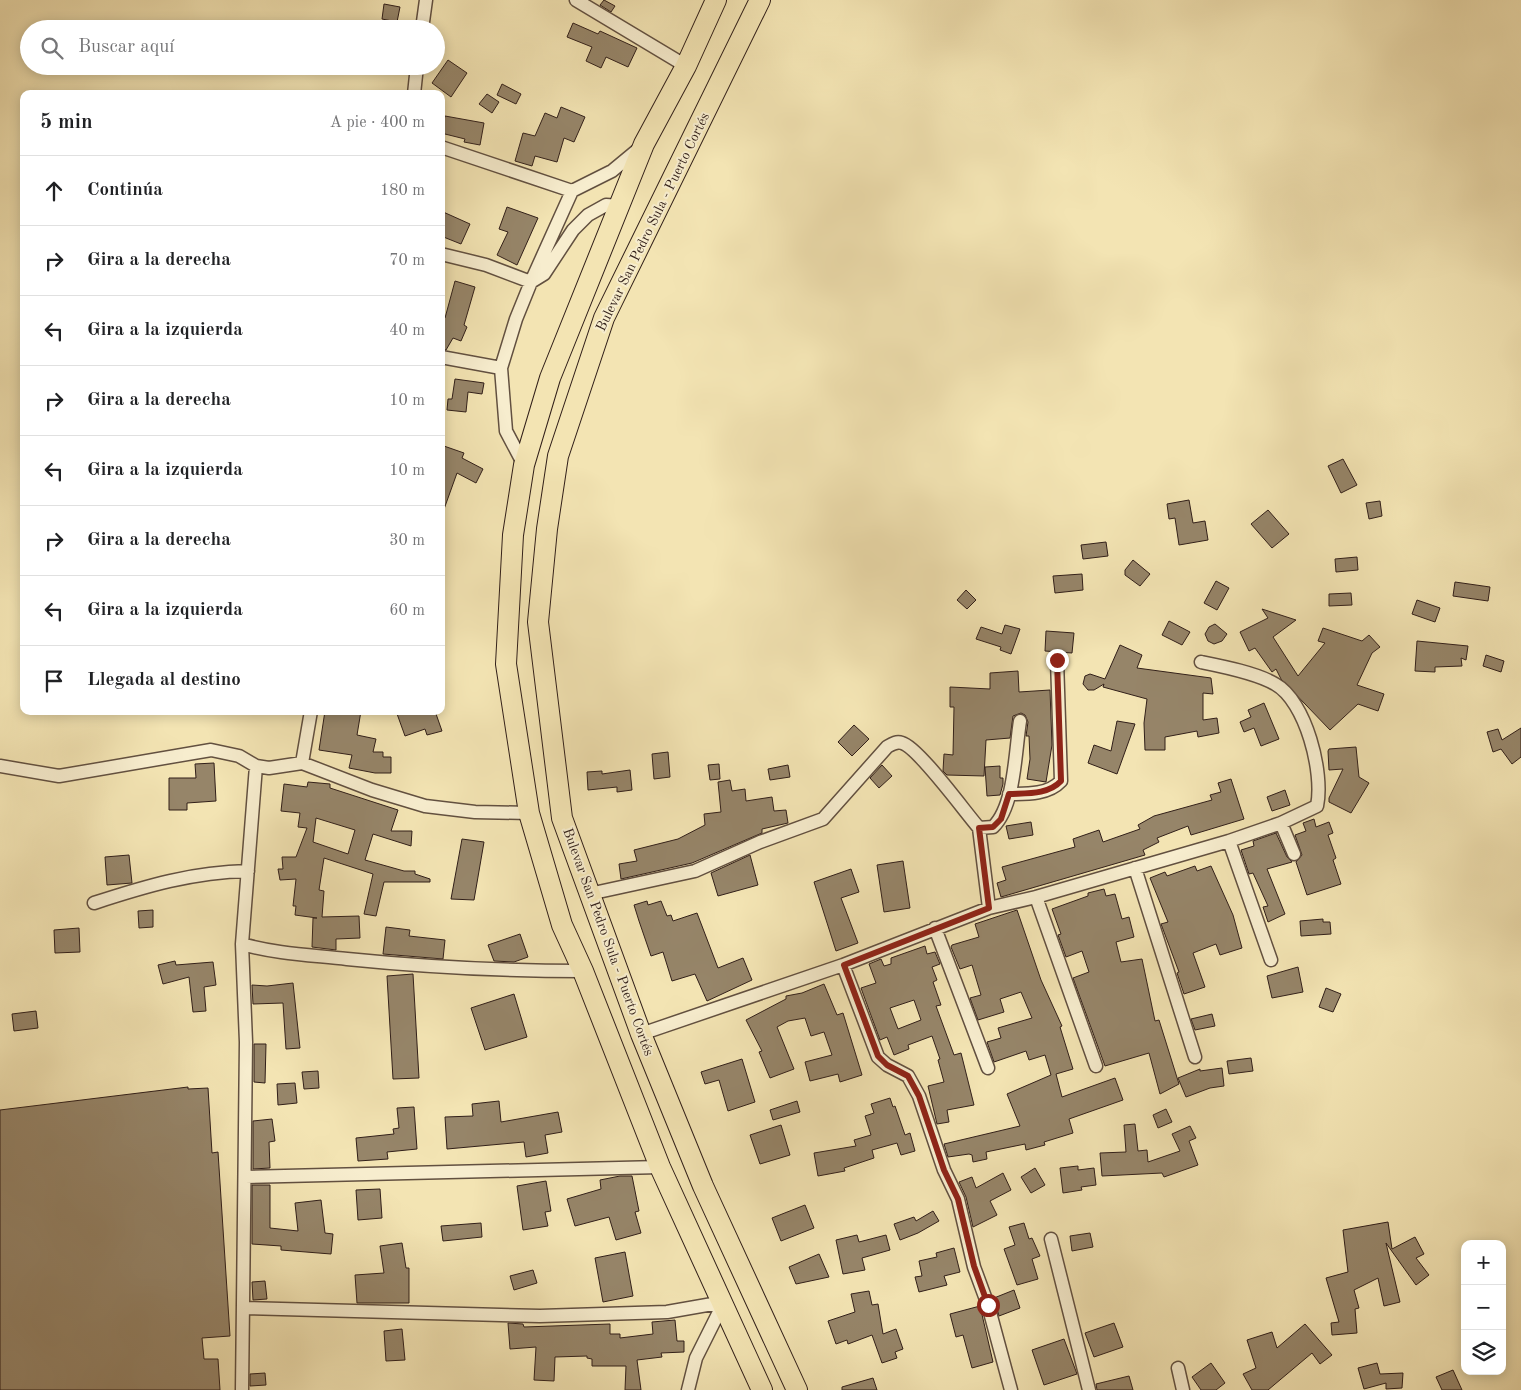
<!DOCTYPE html>
<html lang="es">
<head>
<meta charset="utf-8">
<style>
	:root { --surface:#fff; --page:#f6f6f6; --text:#202124; --muted:#757577; --line:#e0e0e0 }
	body { margin:0; font-family:"Old Standard TT",serif; background:var(--page); color:var(--text) }
	.controls { position:absolute; right:15px; bottom:15px; display:grid; overflow:hidden; border-radius:10px; box-shadow:0 2px 12px #0003 }
	.controls button { width:45px; height:45px; display:grid; place-items:center; padding:0; border:0; border-bottom:1px solid var(--line); background:var(--surface); color:var(--text); font:25px sans-serif }
	.stop { position:absolute; width:15px; height:15px; margin:-11px; border:4px solid #8f2418; border-radius:50%; background:#fff }
	.stop.end { background:#8f2418; border-color:#fff; box-shadow:0 1px 5px #0008 }
	.list { margin:0; padding:0; list-style:none }
	h2 { display:flex; justify-content:space-between; align-items:center; height:65px; margin:0; padding:0 20px; font-size:21px }
	h2 small { font-size:16px; font-weight:400; color:var(--muted) }
	.list li { display:grid; grid-template-columns:32px 1fr auto; gap:15px; align-items:center; box-sizing:border-box; height:70px; padding:0 20px; border-top:1px solid var(--line) }
	.list b { display:block; font-size:19px; white-space:nowrap }
	.list em { font-size:16px; font-style:normal; color:var(--muted) }
	.icon { flex:none; width:28px; height:28px; fill:none; stroke:currentColor; stroke-width:2; stroke-linecap:round; stroke-linejoin:round }
	.map { position:relative; flex:none; width:1521px; height:1390px; overflow:hidden }
	.search { position:absolute; background:var(--surface); box-shadow:0 2px 12px #0003; left:20px; top:20px; width:425px; height:55px; display:flex; align-items:center; gap:12px; box-sizing:border-box; padding:0 18px; border-radius:28px; color:var(--muted); font-size:19px }
	.panel { position:absolute; background:var(--surface); box-shadow:0 2px 12px #0003; left:20px; top:90px; width:425px; height:625px; border-radius:10px }
	.map>svg:first-child { display:block }
	.building { fill:#968569; stroke:#311f19; fill-rule:evenodd }
	.lines { fill:none; stroke-linecap:round; stroke-linejoin:round }
	.minor-casing { stroke:#625040; stroke-width:15 }
	.trunk-casing { stroke:#311f19; stroke-width:22 }
	.minor { stroke:#f7edce; stroke-width:12 }
	.trunk { stroke:#f3e4b3; stroke-width:20 }
	.route { stroke:#8f2418; stroke-width:6 }
	.labels { text-anchor:middle; dominant-baseline:central; stroke-width:4; stroke-linejoin:round; paint-order:stroke }
	.street-label { font-size:14px; fill:#311f19; stroke:#f7edce }
</style>
</head>
<body>
<div class="map">
<svg width="1521" height="1390" viewBox="0 0 1521 1390">
	<rect width="100%" height="100%" fill="#f3e4b3"/>
	<filter id="stains"><feTurbulence type="fractalNoise" baseFrequency=".004" numOctaves="4"/><feColorMatrix values="0 0 0 0 .2 0 0 0 0 .09 0 0 0 0 .02 0 0 0 .5 -.17"/></filter>
	<radialGradient id="worn" r=".72"><stop offset=".6" stop-color="#630" stop-opacity="0"/><stop offset="1" stop-color="#630" stop-opacity=".3"/></radialGradient>
	<path class="building" d="M604,0L615,6L611,12L600,5Z
		M384,4L400,7L397,22L382,19Z
		M573,23L598,34L600,31L637,48L628,67L606,57L601,68L586,61L592,47L567,37Z
		M448,60L467,73L451,97L432,83Z
		M502,84L521,94L516,104L497,95Z
		M487,94L499,102L492,113L479,104Z
		M561,107L585,117L574,142L564,138L557,162L535,156L532,166L515,161L523,133L535,136L545,113L557,118Z
		M445,116L484,123L480,145L464,142L465,139L441,133Z
		M507,207L538,218L517,265L497,255L508,232L499,229Z
		M441,211L470,224L461,244L441,236Z
		M455,281L475,287L464,325L467,327L461,341L453,338L446,350L441,349V316L445,318Z
		M455,379L484,383L482,394L468,392L466,412L447,410L448,399H452Z
		M441,445L464,453L462,458L483,469L476,483L457,473L443,512Z
		M1343,459L1357,485L1341,493L1328,466Z
		M1189,500L1193,523L1205,521L1208,540L1179,545L1175,518L1169,519L1167,504Z
		M1380,501L1382,516L1369,519L1366,503Z
		M1268,510L1289,534L1272,548L1251,524Z
		M1106,542L1108,556L1083,559L1081,545Z
		M1357,557L1358,570L1336,572L1335,559Z
		M1133,560L1150,574L1140,586L1125,575V570Z
		M1082,574L1083,590L1055,593L1053,576Z
		M1216,581L1229,588L1217,610L1204,603Z
		M1455,582L1490,587L1488,601L1453,596Z
		M966,590L976,600L967,609L957,600Z
		M1351,593L1352,605L1329,606V594Z
		M1417,600L1440,608L1435,622L1412,614Z
		M1262,609L1296,620L1273,637L1298,676L1325,643L1318,641L1323,628L1362,641L1369,635L1380,647L1372,653L1357,685L1384,694L1378,711L1358,704L1330,730L1281,679L1276,669L1272,672L1255,648L1249,651L1240,632L1268,618Z
		M1169,621L1190,632L1182,645L1162,635Z
		M1215,624L1227,634L1222,641L1214,644L1208,641L1205,634L1209,627Z
		M1005,625L1020,629L1011,654L1000,650L1001,647L976,639L981,627L1002,634Z
		M1046,631L1074,633L1072,653L1045,651Z
		M1417,641L1468,646L1466,660L1461,658L1462,666L1435,667V672L1415,671Z
		M1120,645L1142,655L1137,668L1211,678L1213,694L1203,693V720L1217,718L1219,733L1198,737L1197,731L1165,737V750H1145L1144,723L1147,699L1103,687L1104,684L1094,690H1088L1083,684L1085,676L1090,674L1105,679Z
		M1486,655L1504,661L1501,672L1483,666Z
		M1018,671L1019,692L1050,690L1052,745L1046,782L1027,779L1030,759L1029,736H1026L1028,722L1025,715L1021,713L1013,716L1010,738L986,740L984,776L947,775L943,771L944,754L953,755L954,707H950V687L990,689V673Z
		M1264,703L1279,739L1261,746L1254,728L1244,732L1240,722L1251,717L1248,710Z
		M325,711H361L357,735L376,739L373,752H383V757H391V773H375L349,768L352,755L319,750Z
		M396,711H435L442,731L427,735L425,729L405,736Z
		M1117,721L1135,724L1117,774L1088,763L1094,745L1111,751Z
		M854,725L869,739L852,756L838,742Z
		M1521,728V757L1512,764L1501,749L1493,752L1487,732L1498,729L1502,740Z
		M1356,747L1359,777L1369,783L1351,813L1329,802V798L1343,769L1329,770L1328,751L1329,749Z
		M668,752L670,777L654,779L652,754Z
		M214,763L216,801L187,803V810H169V778H196L195,764Z
		M719,764L720,779L710,780L708,765Z
		M788,765L790,777L770,780L768,769Z
		M882,765L892,776L879,788L870,778Z
		M1000,766V778H1003V784L1000,795L987,796L985,767Z
		M630,770L632,790L617,792V787L588,790L587,772L602,771V774Z
		M1231,779L1244,819L1191,835L1188,826L1157,838L1159,842L1143,850L1145,855L1001,897L997,883L1006,880L1002,867L1075,847L1073,839L1099,830L1103,842L1140,829L1138,825L1154,816L1212,800L1210,795L1221,792L1218,783Z
		M730,780L732,791L745,789L746,801L772,797L774,811L786,810L788,823L762,829V833L692,863L621,879L619,864L637,861L634,850L678,839L705,825L704,814L721,812L718,782Z
		M308,782L330,784V788L398,810L391,831H412L411,846L373,834L365,860L404,871H415V874L430,879V882H384L376,916L364,914L373,874L324,858L319,890L324,891L322,917L359,916L360,938L336,939V950L312,947L313,918H317L295,915L296,906H293L296,879L280,880L278,869H283L282,857H296L307,828L298,827L300,813L281,811L284,784L307,787ZM316,818L355,830L348,854L313,842Z
		M1285,790L1290,805L1272,811L1267,797Z
		M1314,819L1316,827L1329,822L1333,833L1328,835L1336,858L1333,860L1341,884L1307,895L1296,862L1302,855L1295,835L1306,831L1303,823Z
		M1031,822L1033,835L1009,839L1006,826Z
		M1276,833L1287,857L1292,862L1267,869L1285,914L1268,922L1263,907L1268,906L1253,873L1249,874L1241,850L1254,846L1253,841Z
		M462,839L484,842L474,900L451,899Z
		M129,855L132,883L107,885L105,857Z
		M750,855L758,885L718,896L711,873Z
		M903,861L910,908L884,912L877,865Z
		M1195,866L1197,871L1211,866L1233,915L1242,948L1220,955L1216,944L1193,953L1205,987L1184,994L1177,973L1179,972L1161,924L1168,922L1150,878L1165,872L1167,876Z
		M851,869L859,892L841,898L858,943L836,951L814,882Z
		M1104,889L1106,896L1115,894L1122,919L1129,917L1134,937L1116,942L1121,962L1142,959L1155,1021L1159,1020L1179,1084L1160,1094L1149,1053L1105,1066L1073,978L1089,972L1082,951L1066,957L1058,935L1061,934L1052,909L1088,896V893Z
		M647,901L648,905L661,901L667,916L671,915L673,921L697,913L718,968L743,958L752,980L707,1001L695,974L672,981L663,952L651,956L639,921L634,905Z
		M153,910V927L139,928L138,911Z
		M1017,910L1041,980L1062,1026L1060,1027L1073,1069L1056,1074L1062,1097L1115,1078L1123,1100L1069,1119L1073,1133L1044,1142L1045,1145L1026,1150L1025,1144L986,1152L987,1159L973,1162L972,1155L969,1154L948,1157L944,1144L1020,1126L1007,1094L1051,1075L1045,1055L1029,1060L1026,1051L994,1062L987,1042L1001,1038L998,1028L1032,1018L1021,992L1000,999L1004,1012L978,1020L970,998L981,995L972,965L960,969L951,947L952,945L979,937L975,924Z
		M1323,919V922H1330L1331,934L1301,936L1300,921Z
		M386,927L410,930L409,936L445,940L443,959L383,954Z
		M79,928L80,952L55,953L54,930Z
		M520,934L528,957L514,962L494,961L488,945Z
		M925,946L927,954L935,952L940,964L932,967L937,980L933,982L941,1005L936,1006L954,1055L961,1053L974,1105L947,1110L949,1122L937,1124L928,1086L944,1082L938,1060L940,1059L932,1036L908,1045L909,1049L894,1055L887,1037L880,1040L861,988L876,983L869,964L881,959L884,966L891,964V958ZM914,1000L921,1020L898,1029L890,1008Z
		M175,961L176,965L213,962L216,985L204,987L206,1011L193,1012L189,977L163,984L158,965Z
		M1298,967L1303,992L1272,998L1267,976Z
		M413,974L419,1078L393,1079L387,976Z
		M293,983L300,1048L286,1049L283,1003L253,1004L252,985L267,986Z
		M824,984L837,1015L843,1013L862,1075L840,1082L838,1074L810,1081L805,1062L832,1055L824,1032L811,1036L805,1018L788,1021L777,1027L794,1069L770,1078L759,1052L762,1051L746,1020L786,999V996L802,993Z
		M1326,988L1341,994L1333,1012L1319,1007Z
		M514,994L527,1037L485,1050L471,1008Z
		M36,1011L38,1028L14,1031L12,1014Z
		M1212,1014L1215,1026L1195,1030L1191,1019Z
		M254,1044H266L265,1083L254,1082Z
		M1251,1058L1253,1071L1229,1074L1227,1061Z
		M742,1059L755,1102L728,1111L719,1080L705,1084L701,1072Z
		M1222,1068L1224,1086L1210,1088L1186,1097L1178,1078L1200,1069V1071Z
		M318,1071L319,1088L304,1089L302,1072Z
		M295,1083L297,1103L278,1105L277,1084Z
		M188,1087V1089L208,1088L212,1153L218,1152L230,1336L202,1338L204,1359H218L220,1390H0V1110Z
		M890,1098L893,1107L895,1106L905,1135L910,1133L915,1151L901,1155L897,1143L872,1150L874,1158L844,1168L845,1171L818,1176L814,1153L856,1146L854,1140L871,1135L865,1116L874,1113L871,1104Z
		M499,1101L501,1122L558,1112L562,1132L545,1135L548,1153L526,1157L524,1142L447,1149L445,1117L473,1116L472,1104Z
		M797,1101L800,1112L773,1120L770,1110Z
		M414,1107L417,1149L387,1152L388,1159L358,1161L356,1138L394,1134L393,1129L399,1128L397,1108Z
		M1166,1109L1172,1122L1158,1128L1153,1115Z
		M272,1119L275,1141L269,1142L270,1168L253,1169V1121Z
		M1135,1124L1138,1151L1147,1150L1148,1162L1180,1151L1172,1134L1190,1126L1196,1138L1189,1141L1198,1165L1164,1177L1162,1173L1102,1176L1100,1153L1126,1152L1124,1125Z
		M781,1125L790,1155L760,1164L750,1135Z
		M1078,1166V1170L1094,1168L1096,1185L1081,1187L1082,1190L1063,1193L1060,1168Z
		M1035,1168L1045,1185L1031,1193L1021,1177Z
		M1003,1173L1011,1190L990,1201L997,1215L973,1227L966,1197L959,1182L972,1177L976,1188Z
		M620,1176H632L639,1211L635,1212L641,1233L616,1240L609,1217L575,1226L567,1199L601,1189L600,1180Z
		M546,1181L551,1211L545,1212L548,1226L523,1230L517,1186Z
		M252,1185H270V1228L298,1231L295,1203L321,1200L325,1233L333,1234L331,1254L281,1250V1246L252,1244Z
		M380,1189L382,1218L358,1220L356,1190Z
		M805,1205L814,1228L781,1241L772,1218Z
		M933,1211L939,1221L918,1233L900,1240L894,1224L914,1217L916,1221Z
		M1388,1222L1392,1249L1415,1237L1424,1254L1416,1258L1429,1275L1416,1285L1386,1243L1400,1302L1384,1306L1378,1278L1354,1290L1359,1308L1355,1309L1357,1333L1332,1335L1331,1323L1339,1322L1326,1278L1348,1272L1343,1230Z
		M481,1223L482,1237L443,1241L441,1226Z
		M1024,1223L1029,1239L1032,1238L1040,1256L1032,1259L1038,1279L1017,1285L1004,1249L1015,1245L1009,1227Z
		M1090,1233L1093,1247L1072,1251L1070,1236Z
		M857,1235L859,1242L886,1235L890,1250L862,1258L865,1270L843,1274L836,1240Z
		M402,1243L406,1268H409V1303H357L355,1275L384,1273L380,1246Z
		M954,1248L960,1272L944,1276L947,1285L919,1292L915,1277L922,1276L919,1261L937,1257L936,1253Z
		M625,1252L633,1296L603,1302L595,1258Z
		M819,1254L829,1277L796,1284L789,1267Z
		M533,1270L537,1283L514,1290L510,1276Z
		M265,1281L267,1299L253,1300L252,1282Z
		M1014,1290L1020,1308L999,1316L994,1298Z
		M869,1291L872,1305L878,1304L883,1334L896,1329L903,1349L895,1352L897,1358L882,1363L872,1335L848,1344L847,1340L836,1344L828,1321L855,1312L851,1294Z
		M980,1306L993,1362L972,1368L963,1335L956,1337L950,1314Z
		M675,1320L677,1341H684V1352L661,1353L662,1357L637,1360L641,1390H625L626,1366H592V1359L587,1358V1356L555,1357L554,1381L534,1380L536,1347L510,1349L508,1323L523,1324L524,1327L610,1324V1334H620V1338L653,1334L652,1322Z
		M1114,1323L1123,1347L1094,1357L1085,1333Z
		M1305,1324L1332,1355L1320,1364L1312,1353L1268,1390H1252L1243,1374L1256,1368L1247,1340L1272,1332L1277,1348Z
		M402,1329L405,1360L386,1361L384,1331Z
		M1064,1339L1077,1374L1044,1385L1032,1350Z
		M1211,1363L1225,1383L1216,1390H1201L1192,1377Z
		M1377,1363L1380,1374L1403,1373L1402,1388L1386,1389V1383L1364,1389L1358,1368Z
		M1453,1370L1462,1390H1442L1436,1377Z
		M265,1373L266,1385L250,1386V1374Z
		M1129,1376L1133,1390H1097L1096,1384Z
		M873,1378L877,1390H842V1387Z"/>
	<g class="lines">
		<g class="minor-casing">
			<path id="minor" d="M576,0L686,66
				M422,29L426,0
				M414,94L417,66
				M441,147L572,191L531,282L544,274L573,230L588,215L606,205L621,206
				M572,191L612,171L641,147
				M441,254L486,265L531,282L516,319L501,368L506,431L524,465
				M441,357L501,368
				M302,763L311,711
				M0,766L59,776L211,750L239,756L256,766L269,768L302,763L372,790L425,806L475,812L529,813
				M1009,794C1026,794 1048,795 1061,781L1057,660
				M1281,823L1294,854
				M1229,841L1271,960
				M1135,868L1195,1057
				M589,894L695,871L760,842L823,819L887,747C892,744 896,741 902,743C918,747 965,812 979,828
				M1036,897L1096,1066
				M94,903C146,886 193,872 248,871
				M989,908L979,828L993,827C1015,806 1015,752 1020,721
				M935,928L988,1068
				M242,944C277,954 312,955 347,959C426,967 504,971 583,971
				M843,965L878,1057L887,1065L908,1076L919,1096L944,1170L958,1199L974,1267L988,1305L1011,1390
				M641,1034L843,965L989,908L1036,897L1229,841L1281,823L1317,806C1324,773 1306,701 1275,684C1257,673 1221,666 1201,662
				M245,1177L660,1167
				M1051,1239L1089,1390
				M244,1308L540,1316L667,1312L724,1302
				M1178,1368L1183,1390
				M242,1390L246,1042L242,944L256,766
				M688,1390L696,1358L724,1302"/>
		</g>
		<g class="trunk-casing">
			<path id="trunk" d="M716,0L686,66L644,144L550,378L524,465L513,535L506,664L529,813L562,925L583,971L660,1167L762,1390
				M760,0L604,318L558,456L547,529L538,622L562,818L641,1034L703,1186L797,1390"/>
		</g>
		<use href="#minor" class="minor"/>
		<use href="#trunk" class="trunk"/>
	</g>
	<g class="lines">
		<path class="route" d="M988,1305L974,1266L958,1199L944,1170L919,1096L908,1076L887,1065L878,1056L844,965L989,908L979,828L993,827L1001,819L1009,794C1026,793 1048,795 1061,781L1057,660"/>
	</g>
	<g class="labels">
		<g class="street-label">
			<text transform="translate(653 222) rotate(-64)">Bulevar San Pedro Sula - Puerto Cortés</text>
			<text transform="translate(608 942) rotate(70)">Bulevar San Pedro Sula - Puerto Cortés</text>
		</g>
	</g>
	<rect width="100%" height="100%" filter="url(#stains)"/>
	<rect width="100%" height="100%" fill="url(#worn)"/>
</svg>
<div class="controls">
<button>+</button>
<button>−</button>
<button><svg class="icon" aria-label="layers" viewBox="0 0 24 24"><path d="M12 4l9 5-9 5-9-5zM3 14l9 5 9-5"/></svg></button>
</div>
<div class="stop" style="left:988px;top:1305px"></div>
<div class="stop end" style="left:1057px;top:660px"></div>
<div class="search"><svg class="icon" aria-label="search" viewBox="0 0 24 24"><circle cx="10" cy="10" r="6"/><path d="M15 15l6 6"/></svg>Buscar aquí</div>
<section class="panel">
<h2>5 min<small>A pie · 400 m</small></h2>
<ul class="list">
<li><svg class="icon" aria-label="ahead" viewBox="0 0 24 24"><path d="M12 20V5M6 11l6-6 6 6"/></svg><div><b>Continúa</b></div><em>180 m</em></li>
<li><svg class="icon" aria-label="right" viewBox="0 0 24 24"><path d="M7 20v-9h11M14 6l5 5-5 5"/></svg><div><b>Gira a la derecha</b></div><em>70 m</em></li>
<li><svg class="icon" aria-label="left" viewBox="0 0 24 24"><path d="M17 20v-9H6M10 6l-5 5 5 5"/></svg><div><b>Gira a la izquierda</b></div><em>40 m</em></li>
<li><svg class="icon" aria-label="right" viewBox="0 0 24 24"><path d="M7 20v-9h11M14 6l5 5-5 5"/></svg><div><b>Gira a la derecha</b></div><em>10 m</em></li>
<li><svg class="icon" aria-label="left" viewBox="0 0 24 24"><path d="M17 20v-9H6M10 6l-5 5 5 5"/></svg><div><b>Gira a la izquierda</b></div><em>10 m</em></li>
<li><svg class="icon" aria-label="right" viewBox="0 0 24 24"><path d="M7 20v-9h11M14 6l5 5-5 5"/></svg><div><b>Gira a la derecha</b></div><em>30 m</em></li>
<li><svg class="icon" aria-label="left" viewBox="0 0 24 24"><path d="M17 20v-9H6M10 6l-5 5 5 5"/></svg><div><b>Gira a la izquierda</b></div><em>60 m</em></li>
<li><svg class="icon" aria-label="arrive" viewBox="0 0 24 24"><path d="M6 21V4h12l-3 4 3 4H6"/></svg><div><b>Llegada al destino</b></div></li>
</ul>
</section>
</div>
</body>
</html>
